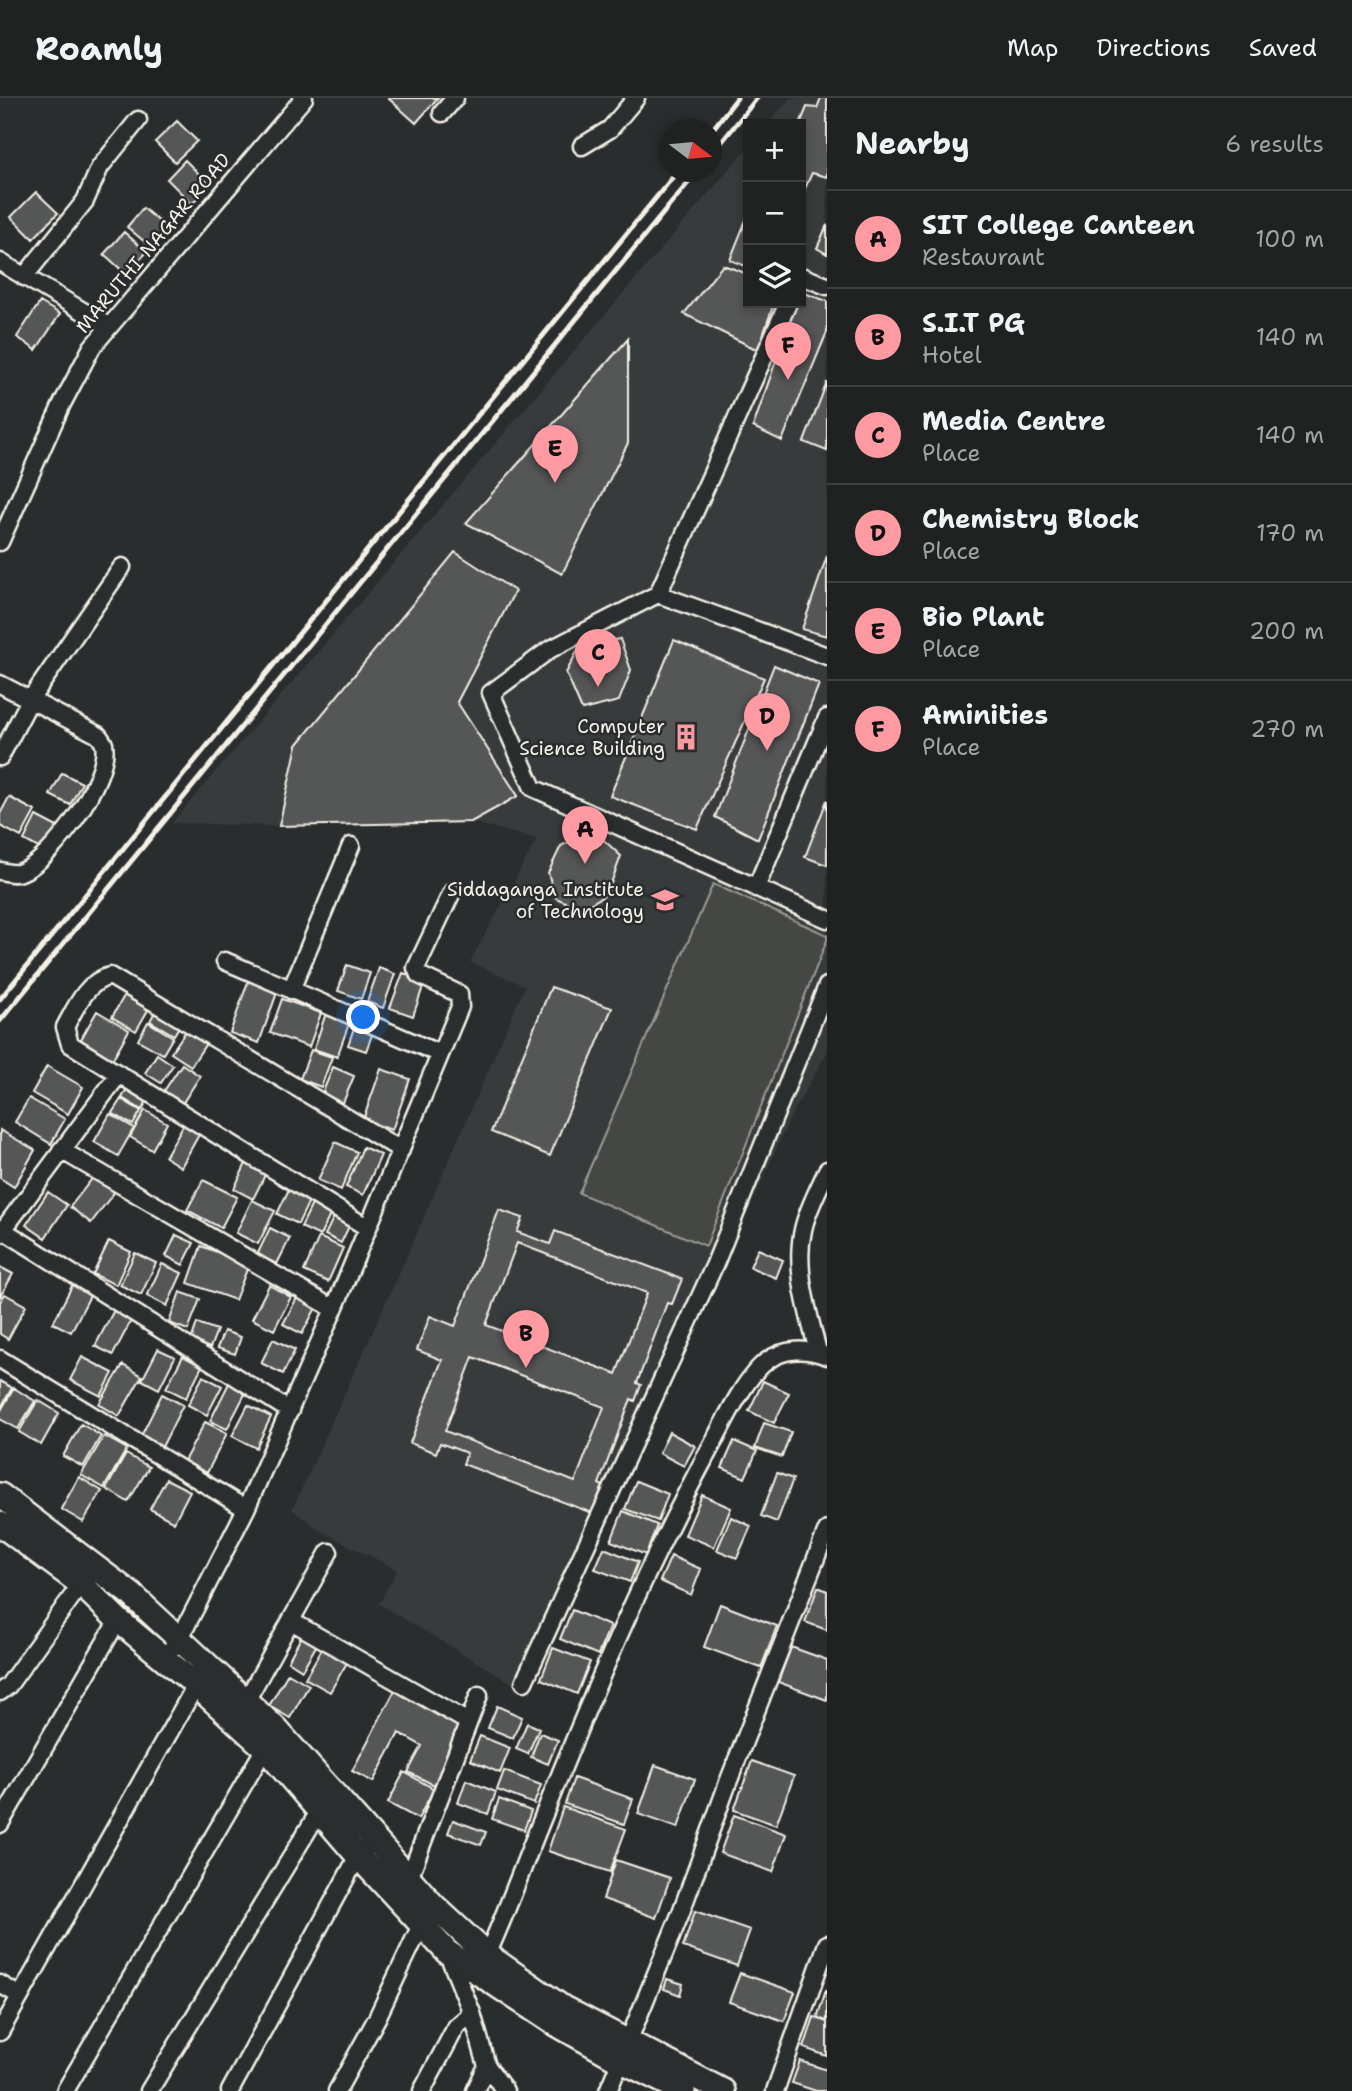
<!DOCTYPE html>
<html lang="en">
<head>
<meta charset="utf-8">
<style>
	:root { --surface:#202222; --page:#2d2f2f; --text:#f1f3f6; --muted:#a2a4a5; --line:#3d3f40; --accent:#ff9aa2 }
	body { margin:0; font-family:"Shantell Sans",sans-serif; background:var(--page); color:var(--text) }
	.controls { position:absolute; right:21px; top:21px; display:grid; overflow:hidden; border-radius:0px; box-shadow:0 4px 10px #0003 }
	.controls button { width:63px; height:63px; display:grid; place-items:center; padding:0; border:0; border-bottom:2px solid var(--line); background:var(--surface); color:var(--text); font:35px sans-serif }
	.compass { position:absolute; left:659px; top:21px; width:63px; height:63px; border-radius:50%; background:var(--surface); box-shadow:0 4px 10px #0003; rotate:106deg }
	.you { position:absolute; left:364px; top:920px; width:24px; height:24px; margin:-18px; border:5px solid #fff; border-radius:50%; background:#1a73e8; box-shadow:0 0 0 10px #1a73e833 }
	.badge { display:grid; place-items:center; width:46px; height:46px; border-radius:50%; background:var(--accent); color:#111; font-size:23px; font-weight:700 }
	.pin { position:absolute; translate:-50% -58px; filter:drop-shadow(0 2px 4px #0008) }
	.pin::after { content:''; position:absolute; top:37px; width:24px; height:21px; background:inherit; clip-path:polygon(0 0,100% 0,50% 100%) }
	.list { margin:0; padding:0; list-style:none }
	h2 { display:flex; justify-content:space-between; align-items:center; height:91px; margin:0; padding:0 28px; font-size:30px }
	h2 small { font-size:23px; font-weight:400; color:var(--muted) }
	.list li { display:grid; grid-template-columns:46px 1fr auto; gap:21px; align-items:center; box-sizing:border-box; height:98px; padding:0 28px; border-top:2px solid var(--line) }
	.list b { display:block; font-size:26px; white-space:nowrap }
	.list p { margin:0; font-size:23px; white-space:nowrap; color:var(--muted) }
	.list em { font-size:23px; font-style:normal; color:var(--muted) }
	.icon { flex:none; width:38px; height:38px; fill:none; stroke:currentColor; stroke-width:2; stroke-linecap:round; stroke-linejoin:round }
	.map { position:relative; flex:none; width:827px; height:1993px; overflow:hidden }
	header { display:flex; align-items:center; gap:42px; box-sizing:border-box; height:98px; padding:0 35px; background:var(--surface); border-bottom:2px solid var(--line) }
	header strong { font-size:33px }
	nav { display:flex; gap:38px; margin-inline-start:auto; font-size:24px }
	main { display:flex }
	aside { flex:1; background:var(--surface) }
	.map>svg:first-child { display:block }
	.built { fill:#373a3a }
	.green { fill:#444645; stroke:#9c9c96; stroke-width:2 }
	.building { fill:#555756; stroke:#f4f1e8; stroke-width:2; fill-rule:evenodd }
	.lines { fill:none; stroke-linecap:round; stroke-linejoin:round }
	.street-casing { stroke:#f4f1e8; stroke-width:21 }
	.secondary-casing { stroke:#f4f1e8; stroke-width:28 }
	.street { stroke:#2a2d2e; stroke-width:16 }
	.secondary { stroke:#2a2d2e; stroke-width:23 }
	.rail { stroke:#f4f1e8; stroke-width:5 }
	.labels { text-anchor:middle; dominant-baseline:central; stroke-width:5; stroke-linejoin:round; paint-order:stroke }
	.street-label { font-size:19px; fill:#f4f1e8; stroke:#2a2d2e }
	.poi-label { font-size:19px; fill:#f4f1e8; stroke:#2a2d2e; text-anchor:end }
</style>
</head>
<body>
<header>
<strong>Roamly</strong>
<nav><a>Map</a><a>Directions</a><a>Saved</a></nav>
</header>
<main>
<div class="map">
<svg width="827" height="1993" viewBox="0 0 827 1993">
	<rect width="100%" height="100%" fill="#2a2d2e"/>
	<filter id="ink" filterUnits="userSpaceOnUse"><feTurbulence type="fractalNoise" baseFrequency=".0143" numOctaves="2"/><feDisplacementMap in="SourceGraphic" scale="14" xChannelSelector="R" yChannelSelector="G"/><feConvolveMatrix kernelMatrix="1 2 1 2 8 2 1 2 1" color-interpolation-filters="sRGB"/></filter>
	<g filter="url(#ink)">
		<path class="built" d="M790,0H827V955L794,1012L530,1596L379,1506L397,1472L321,1433L292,1412L410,1151L525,888L470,864L537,741L471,724L279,728L172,725L748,49V205H801V26H768Z"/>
		<path class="green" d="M713,786L827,837V842L706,1148L579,1095Z"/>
		<path class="building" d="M388,0H438L416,25Z
			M821,0H827V79L812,75L801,99L800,26L807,9L817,10Z
			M177,23L197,43L175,64L155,44Z
			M185,62L210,87L192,106L167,81Z
			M36,94L58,115L33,141L11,119Z
			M143,110L167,130L152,150L127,129Z
			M748,117V169L730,162Z
			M827,127V156L817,150Z
			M124,134L147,154L126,176L104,156Z
			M723,167L748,176V205H774L758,252L684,216Z
			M801,194L827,203V234L782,343L753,329L796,205H801Z
			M40,204L60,216L36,252L17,239Z
			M628,241V345L562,476L466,425Z
			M827,284V353L804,344Z
			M455,454L515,493L457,604L518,698L471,724L279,728L297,647Z
			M827,458V538L802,531Z
			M620,541L631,572L619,603L582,612L566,575L580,548Z
			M674,542L764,580L697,731L610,698Z
			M774,567L819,586L758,741L715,719Z
			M62,675L82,685L70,707L50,697Z
			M9,699L35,713L21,739L0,728V716Z
			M827,702V767L805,759Z
			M36,718L57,729L44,753L24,742Z
			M593,732L621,758L607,796L581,811L556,800L548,775L561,748Z
			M347,867L370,875L361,901L338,893Z
			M379,870L395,876L383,910L367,904Z
			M403,875L425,883L413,918L390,910Z
			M250,878L279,889L259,945L230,935Z
			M551,889L612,910L550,1058L491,1034Z
			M128,891L152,905L136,933L112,919Z
			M282,901L321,915L309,949L270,935Z
			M158,908L183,922L174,937L150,923Z
			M327,912L351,920L337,959L314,951Z
			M97,913L129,932L112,962L80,943Z
			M148,924L173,939L163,956L138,942Z
			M190,927L209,941L191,968L171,955Z
			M355,927L373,934L366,953L348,947Z
			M311,952L332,959L321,989L300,981Z
			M157,956L173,967L161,985L145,975Z
			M182,966L200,978L182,1006L164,993Z
			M47,968L83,989L68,1016L32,995Z
			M333,969L354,978L343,1005L322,996Z
			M381,971L410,981L392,1032L363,1022Z
			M130,985L150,997L142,1012L122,1000Z
			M29,1000L65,1021L51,1046L15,1024Z
			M121,1001L141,1013L133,1027L112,1015Z
			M145,1012L167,1025L152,1052L130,1039Z
			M110,1016L134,1030L118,1058L94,1044Z
			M185,1024L201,1033L181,1069L165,1059Z
			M0,1032L35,1052L14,1089L0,1080Z
			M335,1044L357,1054L341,1092L318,1082Z
			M363,1049L381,1057L363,1097L346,1089Z
			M248,1061L268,1071L253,1101L234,1091Z
			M95,1077L115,1093L91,1125L70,1109Z
			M203,1082L237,1099L221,1130L187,1112Z
			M290,1089L311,1099L298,1126L277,1116Z
			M48,1094L67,1107L45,1140L26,1127Z
			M315,1100L334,1109L320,1138L301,1129Z
			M252,1102L275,1113L258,1146L236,1135Z
			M499,1112L523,1120L517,1134L550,1146L555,1133L682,1181L672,1206L667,1205L637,1285L641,1287L635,1303L631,1301L599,1386L603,1388L592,1415L463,1366L467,1355L440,1345L436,1355L410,1345L442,1262L417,1252L430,1218L455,1228ZM517,1145L647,1195L616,1276L486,1227ZM473,1259L604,1309L575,1384L445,1333Z
			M336,1114L352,1122L341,1145L325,1137Z
			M270,1130L290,1140L277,1166L257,1157Z
			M176,1137L194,1145L183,1167L166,1158Z
			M319,1139L343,1150L328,1184L304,1173Z
			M109,1143L131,1154L116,1187L93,1176Z
			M201,1148L249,1166L235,1202L188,1185Z
			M758,1151L783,1162L776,1180L750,1169Z
			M135,1155L156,1165L141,1197L120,1187Z
			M162,1166L182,1175L167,1208L147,1198Z
			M0,1169L13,1176L0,1199Z
			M74,1184L92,1194L71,1234L53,1225Z
			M269,1187L291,1199L274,1232L252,1221Z
			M180,1194L200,1201L188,1232L169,1225Z
			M5,1196L26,1208L8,1241L0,1236V1204Z
			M299,1196L318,1206L302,1236L283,1226Z
			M114,1212L132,1221L113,1257L95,1248Z
			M197,1225L217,1232L210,1250L191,1243Z
			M224,1233L241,1239L235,1256L217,1250Z
			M273,1241L295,1252L283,1276L261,1265Z
			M158,1251L175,1259L159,1291L142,1282Z
			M183,1258L202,1268L186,1300L166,1290Z
			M82,1259L113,1275L101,1298L70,1282Z
			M123,1267L142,1278L119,1318L99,1306Z
			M203,1278L222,1288L207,1317L188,1307Z
			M0,1283L12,1290L0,1311Z
			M763,1283L789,1295L774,1325L749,1313Z
			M229,1285L246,1294L227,1331L210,1323Z
			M14,1290L35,1303L18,1331L0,1321V1314Z
			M162,1296L183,1307L161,1351L140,1340Z
			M38,1302L59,1315L41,1347L19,1334Z
			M248,1307L271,1319L256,1350L232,1338Z
			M205,1324L227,1335L207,1375L184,1363Z
			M764,1325L791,1334L782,1359L755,1350Z
			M81,1326L101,1338L83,1369L63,1358Z
			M669,1334L695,1348L684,1368L659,1355Z
			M104,1338L127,1351L104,1390L81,1377Z
			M734,1343L757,1353L745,1380L722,1370Z
			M126,1356L149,1369L128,1404L106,1391Z
			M777,1375L793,1381L777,1424L761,1418Z
			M79,1379L102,1393L83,1424L61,1411Z
			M166,1381L190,1393L174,1424L150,1411Z
			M636,1383L668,1396L658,1423L625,1411Z
			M702,1397L731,1410L714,1449L685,1437Z
			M623,1413L657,1427L646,1457L611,1443Z
			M731,1419L751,1428L737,1460L717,1452Z
			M604,1450L638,1464L630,1484L595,1471Z
			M671,1458L701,1471L691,1497L660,1483Z
			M818,1489L827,1493V1532L805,1524Z
			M720,1506L777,1528L761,1570L704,1549Z
			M572,1512L610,1528L598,1557L560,1541Z
			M304,1534L319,1543L302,1572L288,1563Z
			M323,1549L348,1563L330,1594L305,1580Z
			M791,1549L827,1562V1602L778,1584Z
			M553,1550L590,1564L577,1596L541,1581Z
			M288,1575L309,1587L290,1620L269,1608Z
			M396,1590L466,1627L434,1687L408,1674L422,1648L399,1635L373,1684L352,1673Z
			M497,1608L522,1619L513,1640L488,1630Z
			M527,1625L539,1630L528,1656L516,1651Z
			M540,1635L558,1642L548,1666L531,1659Z
			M480,1638L510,1650L500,1675L470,1662Z
			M752,1663L794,1678L776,1727L734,1712Z
			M655,1667L695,1681L678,1730L638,1716Z
			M504,1673L541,1687L534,1706L497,1692Z
			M404,1674L434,1691L418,1721L388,1705Z
			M574,1680L633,1701L624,1726L565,1706Z
			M466,1682L496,1694L488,1716L458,1705Z
			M499,1701L531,1713L524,1732L492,1721Z
			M563,1709L626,1731L610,1774L548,1753Z
			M734,1717L786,1736L773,1774L720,1755Z
			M453,1722L486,1734L481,1747L448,1735Z
			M616,1762L670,1780L656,1820L603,1801Z
			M695,1813L750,1832L737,1868L683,1849Z
			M740,1875L795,1894L784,1923L729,1904Z
			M667,1881L683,1886L680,1897L664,1891Z
			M826,1892H827V1923L817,1920Z
			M814,1919L827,1924V1958L804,1950Z
			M800,1963L827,1972V1993H816L792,1985Z"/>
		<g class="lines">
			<g class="street-casing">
				<path id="street" d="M442,15L455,0
					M582,48L610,31L636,0
					M0,164L108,228
					M801,178L827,188
					M24,179L85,103L100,69L138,22
					M0,444L62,306L92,249L304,0
					M658,496L788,205
					M827,558L658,496L549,552L491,595L533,690L827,821
					M0,586L98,637C99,638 104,645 104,646C111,679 52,763 21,774C14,777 7,774 0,773
					M0,659L30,602L122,469
					M756,790L827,620
					M225,863L440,956
					M291,892L351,748
					M61,1052L334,1211
					M368,1130L70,946L65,929C76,909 86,884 110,878L401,1052
					M3,1132L290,1313
					M0,1136L119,976
					M818,1254C809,1216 794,1172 803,1132C807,1112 819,1091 827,1072
					M0,1261L246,1411
					M291,1523L468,1624
					M164,1560L180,1540L246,1411L334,1211L460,909L459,896L419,877L416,870L452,794
					M524,1584L715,1166L827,888
					M0,1594L8,1588L81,1486
					M246,1603L329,1454
					M0,1726L118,1522
					M409,1780L479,1597
					M447,1854L472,1915L487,1968L505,1993
					M487,1857C507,1813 523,1768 541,1724C591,1599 643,1475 707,1356C721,1331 744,1279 767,1263C784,1250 807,1250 827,1258
					M0,1886L20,1898
					M0,1934L196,1587
					M65,1993L265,1650
					M149,1993L320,1712
					M230,1993L358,1758L374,1743
					M337,1993L377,1920L421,1827
					M422,1993L456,1929L472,1915
					M475,1993L487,1968
					M608,1993L680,1817L729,1682L827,1432
					M775,1993L827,1846"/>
			</g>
			<g class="secondary-casing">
				<path id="secondary" d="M0,1397L132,1497L276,1631L433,1807L487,1857L563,1910L723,1993
					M0,1426L81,1486L118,1522L196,1587L265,1650L358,1758L447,1854L551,1923L620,1962L683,1993"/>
			</g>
			<use href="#street" class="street"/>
			<use href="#secondary" class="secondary"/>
			<path class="rail" d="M712,32L737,0
				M712,56L757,0
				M0,901L677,74
				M0,923L697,74"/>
		</g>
	</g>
	<defs>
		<g id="building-bare" transform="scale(2.1)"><path d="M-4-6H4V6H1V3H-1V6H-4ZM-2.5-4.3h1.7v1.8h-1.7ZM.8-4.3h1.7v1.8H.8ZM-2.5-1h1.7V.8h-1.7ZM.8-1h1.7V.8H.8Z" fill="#ff9aa2" stroke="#2a2d2e" stroke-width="2.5" paint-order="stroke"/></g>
		<g id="university-bare" transform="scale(2.1)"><path d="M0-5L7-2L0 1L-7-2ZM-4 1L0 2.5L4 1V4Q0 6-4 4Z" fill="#ff9aa2" stroke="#2a2d2e" stroke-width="2.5" paint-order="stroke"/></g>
	</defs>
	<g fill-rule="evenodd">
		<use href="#building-bare" x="686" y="639"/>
		<use href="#university-bare" x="665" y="802"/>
	</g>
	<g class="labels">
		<g class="street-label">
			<text transform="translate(153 145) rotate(-50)">MARUTHI NAGAR ROAD</text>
		</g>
		<g class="poi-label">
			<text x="665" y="628">Computer<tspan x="665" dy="22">Science Building</tspan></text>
			<text x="644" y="791">Siddaganga Institute<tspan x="644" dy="22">of Technology</tspan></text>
		</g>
	</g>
</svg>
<div class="controls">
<button>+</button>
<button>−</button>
<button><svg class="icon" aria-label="layers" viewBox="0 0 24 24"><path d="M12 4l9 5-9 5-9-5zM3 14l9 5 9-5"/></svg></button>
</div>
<svg class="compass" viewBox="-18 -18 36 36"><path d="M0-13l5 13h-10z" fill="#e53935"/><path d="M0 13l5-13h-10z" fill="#a2a4a5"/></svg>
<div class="you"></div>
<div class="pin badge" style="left:585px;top:766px">A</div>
<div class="pin badge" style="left:526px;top:1270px">B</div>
<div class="pin badge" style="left:598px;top:589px">C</div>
<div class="pin badge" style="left:767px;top:653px">D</div>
<div class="pin badge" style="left:555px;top:385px">E</div>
<div class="pin badge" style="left:788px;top:282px">F</div>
</div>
<aside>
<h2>Nearby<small>6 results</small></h2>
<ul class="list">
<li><span class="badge">A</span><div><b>SIT College Canteen</b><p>Restaurant</p></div><em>100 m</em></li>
<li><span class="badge">B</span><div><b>S.I.T PG</b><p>Hotel</p></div><em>140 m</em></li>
<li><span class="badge">C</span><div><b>Media Centre</b><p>Place</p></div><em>140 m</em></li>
<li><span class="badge">D</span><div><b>Chemistry Block</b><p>Place</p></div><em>170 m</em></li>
<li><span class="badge">E</span><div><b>Bio Plant</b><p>Place</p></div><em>200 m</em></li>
<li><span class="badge">F</span><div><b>Aminities</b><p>Place</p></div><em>270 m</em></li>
</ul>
</aside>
</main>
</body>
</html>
